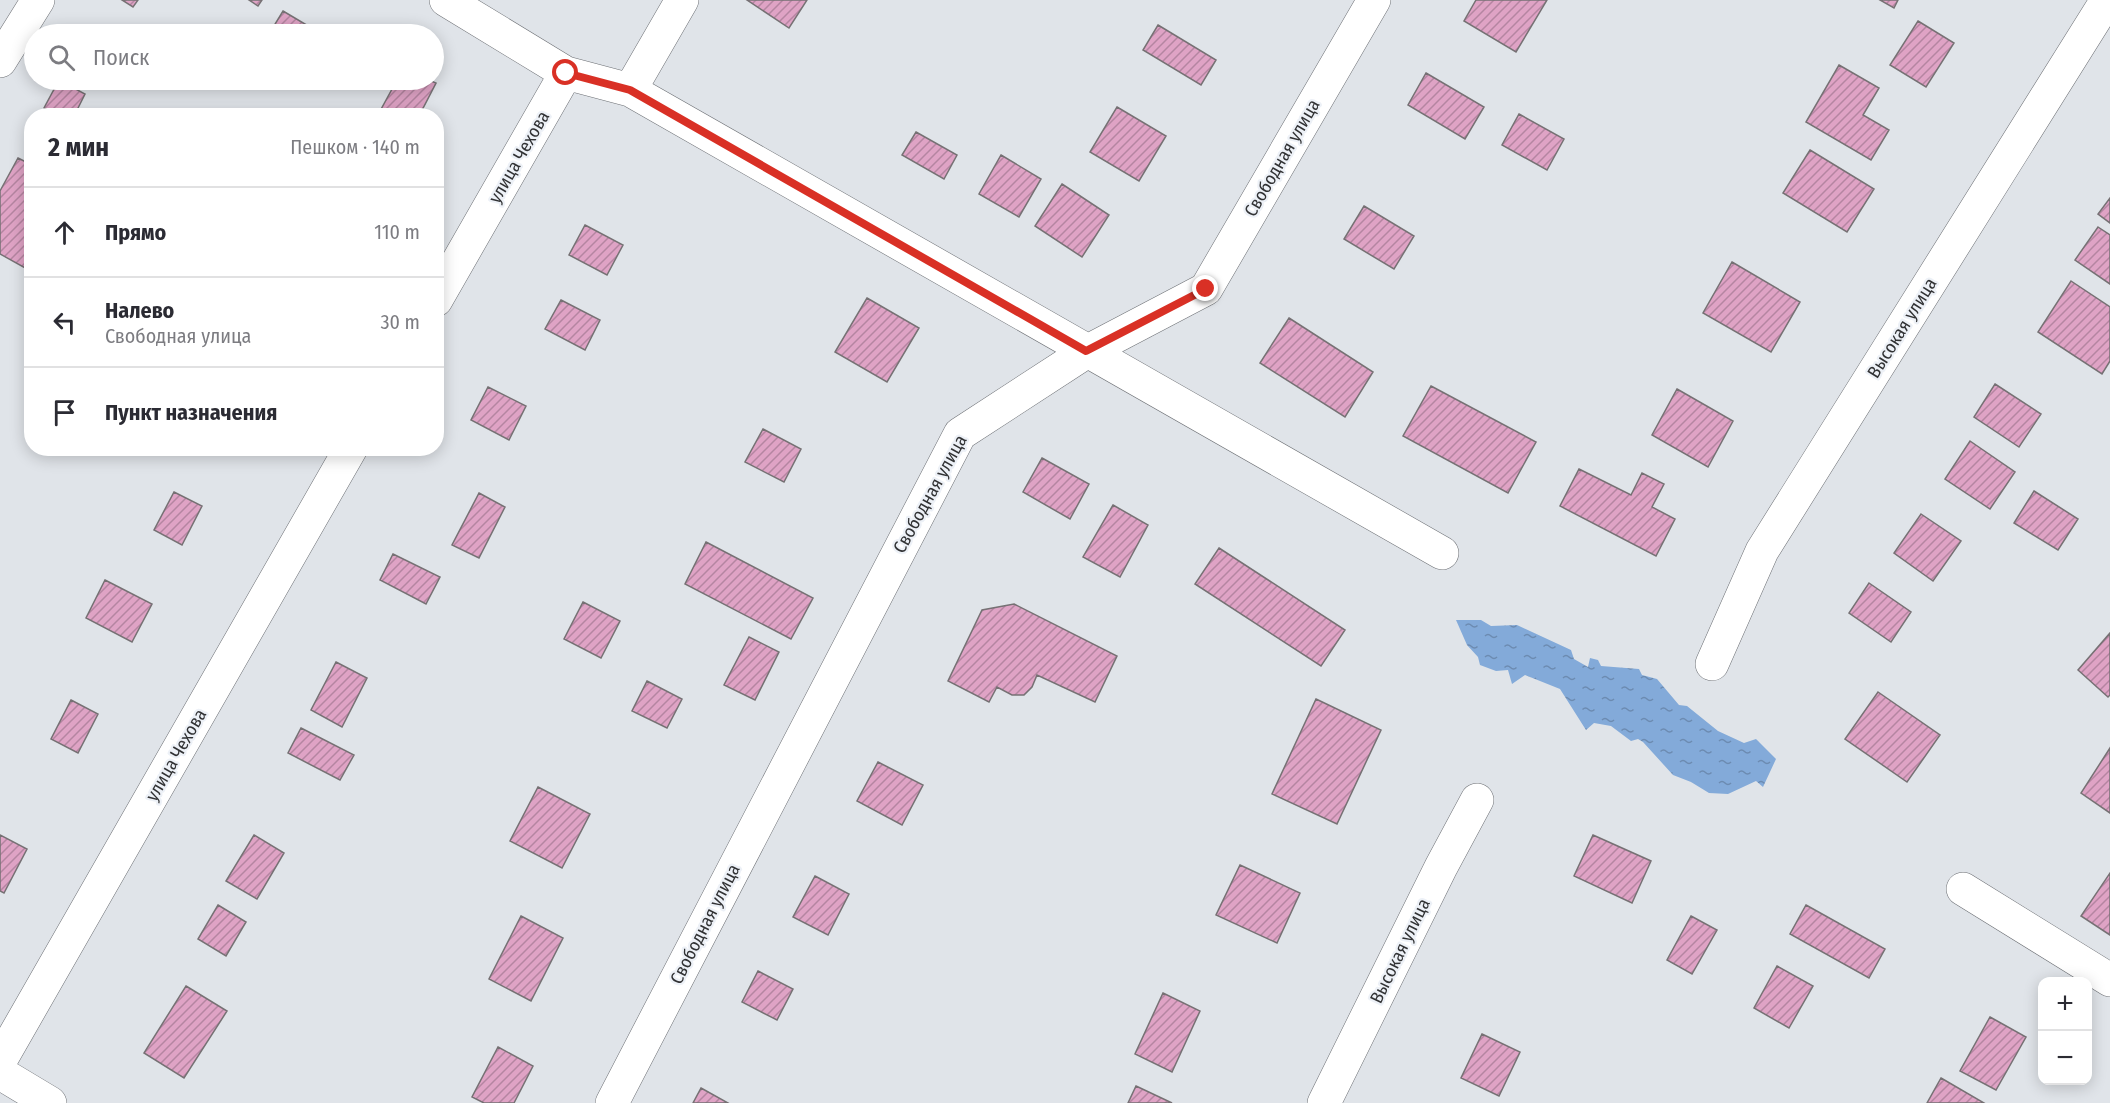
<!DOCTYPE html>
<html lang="ru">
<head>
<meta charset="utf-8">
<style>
	:root { --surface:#fff; --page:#f7f7f7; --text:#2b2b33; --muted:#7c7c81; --line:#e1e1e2 }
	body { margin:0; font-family:"Fira Sans Condensed",sans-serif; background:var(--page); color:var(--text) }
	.controls { position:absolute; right:18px; bottom:18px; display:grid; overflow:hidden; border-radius:12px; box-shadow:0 3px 15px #0003 }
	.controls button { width:54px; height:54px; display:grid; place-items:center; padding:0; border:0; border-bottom:2px solid var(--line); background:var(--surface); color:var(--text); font:30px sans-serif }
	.stop { position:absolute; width:18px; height:18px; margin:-14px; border:4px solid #d93025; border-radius:50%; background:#fff }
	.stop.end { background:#d93025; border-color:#fff; box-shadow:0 2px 6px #0008 }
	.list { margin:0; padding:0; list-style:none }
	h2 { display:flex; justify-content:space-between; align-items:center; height:78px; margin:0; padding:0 24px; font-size:26px }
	h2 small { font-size:20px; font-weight:400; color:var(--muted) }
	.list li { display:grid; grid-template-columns:39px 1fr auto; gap:18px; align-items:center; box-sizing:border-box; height:90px; padding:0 24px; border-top:2px solid var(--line) }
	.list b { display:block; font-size:22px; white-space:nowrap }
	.list p { margin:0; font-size:20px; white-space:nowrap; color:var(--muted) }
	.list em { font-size:20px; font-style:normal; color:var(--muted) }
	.icon { flex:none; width:33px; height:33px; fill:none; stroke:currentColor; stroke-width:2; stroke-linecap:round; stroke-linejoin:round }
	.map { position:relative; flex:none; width:2110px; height:1103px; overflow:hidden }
	.search { position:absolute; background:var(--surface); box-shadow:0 3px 15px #0003; left:24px; top:24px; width:420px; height:66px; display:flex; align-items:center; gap:15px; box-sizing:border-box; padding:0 21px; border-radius:33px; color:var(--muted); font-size:22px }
	.panel { position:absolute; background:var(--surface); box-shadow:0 3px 15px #0003; left:24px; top:108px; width:420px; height:348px; border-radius:24px }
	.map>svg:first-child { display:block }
	.water { fill:url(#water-ripples) }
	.building { fill:url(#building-hatch); stroke:#767174; stroke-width:1.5 }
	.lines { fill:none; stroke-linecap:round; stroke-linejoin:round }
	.minor-casing { stroke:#6d7075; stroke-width:34 }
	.minor { stroke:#fff; stroke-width:33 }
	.route { stroke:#d93025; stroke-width:8 }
	.labels { text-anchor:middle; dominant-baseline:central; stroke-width:4.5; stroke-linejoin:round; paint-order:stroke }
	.street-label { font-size:18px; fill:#313234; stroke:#edf1f7 }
</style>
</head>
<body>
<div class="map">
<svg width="2110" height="1103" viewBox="0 0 2110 1103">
	<defs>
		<pattern id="water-ripples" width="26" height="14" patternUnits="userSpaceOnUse" patternTransform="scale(1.5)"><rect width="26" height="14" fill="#83aad9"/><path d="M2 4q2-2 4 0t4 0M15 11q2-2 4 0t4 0" fill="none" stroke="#6c8bb1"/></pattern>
		<pattern id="building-hatch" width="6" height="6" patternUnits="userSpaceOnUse" patternTransform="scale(1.5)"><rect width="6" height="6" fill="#dfa3c5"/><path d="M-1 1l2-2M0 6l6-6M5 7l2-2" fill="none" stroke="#b585a1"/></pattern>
	</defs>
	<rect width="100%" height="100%" fill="#e0e4e9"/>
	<path class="water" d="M1456,620H1481L1491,626L1517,625L1571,650L1574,659L1588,667L1590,658L1598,660L1601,666L1639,669L1642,675L1657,679L1679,705L1687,706L1718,731L1744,743L1756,739L1776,759L1763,787L1756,781L1728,794L1709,793L1691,782L1673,775L1643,742L1638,739L1631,741L1611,726L1594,723L1586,730L1560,689L1525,675L1512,684L1508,670L1496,671L1480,665L1478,657L1467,645Z"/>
	<path class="building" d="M122,0H138L133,7Z
		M249,0H262L258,6Z
		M747,0H807L789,28Z
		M1476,0H1547L1516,52L1464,21Z
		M1880,0H1898L1894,8Z
		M283,11L310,27L305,34H269Z
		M1918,21L1954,43L1926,87L1890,65Z
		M1158,25L1216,60L1201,85L1143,50Z
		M1839,65L1879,88L1863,115L1889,130L1871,160L1806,122Z
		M1426,73L1484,107L1465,139L1408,105Z
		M59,80L85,94L74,116H58L44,108Z
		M397,80H429L436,83L419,116H384L379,113Z
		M1117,107L1166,136L1139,181L1090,152Z
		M1519,114L1564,139L1547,170L1502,145Z
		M916,132L957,155L944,179L902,155Z
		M1810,150L1874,189L1847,232L1783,193Z
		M1001,155L1041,179L1019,217L979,194Z
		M18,158L32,165V261L27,269L0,254V191Z
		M1062,184L1109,215L1082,257L1035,226Z
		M2110,198V223L2098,214Z
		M1364,206L1414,236L1394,269L1344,239Z
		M585,225L623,245L607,275L569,255Z
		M2098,227L2110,235V284L2075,260Z
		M1732,262L1800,302L1771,352L1703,313Z
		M2071,281L2110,307V361L2102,374L2038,332Z
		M867,298L919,328L887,382L835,352Z
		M561,300L600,320L585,350L545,329Z
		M1289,318L1373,372L1345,417L1260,363Z
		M1995,384L2041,414L2019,447L1974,417Z
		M1431,386L1536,442L1508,493L1403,436Z
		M488,387L526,406L509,440L471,420Z
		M1677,389L1733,421L1708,467L1652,435Z
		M763,429L801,449L784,482L745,462Z
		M1970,441L2015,472L1990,509L1945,479Z
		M1042,458L1089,484L1070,519L1023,492Z
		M1579,469L1631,495L1642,473L1664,484L1652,507L1675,519L1656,556L1560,506Z
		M2034,491L2078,519L2058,550L2014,523Z
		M174,492L202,506L182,545L154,530Z
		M479,493L505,507L479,558L452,545Z
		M1113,505L1148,525L1120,577L1083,557Z
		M1921,514L1961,541L1933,581L1894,553Z
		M706,542L813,598L791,639L685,584Z
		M1219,548L1345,630L1321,666L1195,584Z
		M393,554L440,577L426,604L380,580Z
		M105,580L152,604L132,642L86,618Z
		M1869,583L1911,612L1891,642L1849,613Z
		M583,602L620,621L601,658L564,639Z
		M1014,604L1117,656L1095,702L1037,675L1032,687L1024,695H1012L997,687L989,702L948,681L982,610Z
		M2110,633V695L2108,697L2078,670Z
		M749,637L779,652L755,700L724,685Z
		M336,662L367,678L342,727L311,710Z
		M647,681L682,699L667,728L632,711Z
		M1878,692L1940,735L1907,782L1845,739Z
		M1316,699L1381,730L1337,824L1272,794Z
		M71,700L98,714L78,753L51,739Z
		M301,728L354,755L340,780L288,753Z
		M2110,748V813L2081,793Z
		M878,762L923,785L902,825L857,801Z
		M538,787L590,814L562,868L510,841Z
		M0,835L27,849L4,893L0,891Z
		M254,835L284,853L257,899L226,881Z
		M1593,835L1651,861L1632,903L1574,876Z
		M1240,865L1300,893L1277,943L1216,915Z
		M2110,873V935L2081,916Z
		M815,876L849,894L828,935L793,917Z
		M218,905L246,922L226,956L198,939Z
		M1806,905L1885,949L1869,978L1790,934Z
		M521,916L563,938L531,1001L489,979Z
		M1691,916L1717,930L1692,974L1667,960Z
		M1777,966L1813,986L1789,1028L1754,1008Z
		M758,971L793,989L777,1020L742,1002Z
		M186,986L227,1011L184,1078L144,1053Z
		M1163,993L1200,1011L1172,1072L1135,1054Z
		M1990,1017L2026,1037L1996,1090L1960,1071Z
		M1482,1034L1520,1052L1499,1096L1461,1078Z
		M498,1047L533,1066L514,1103H484L472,1097Z
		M1941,1078L1984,1103H1927Z
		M1136,1086L1172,1103H1128Z
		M701,1088L728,1103H693Z"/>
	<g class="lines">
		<g class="minor-casing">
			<path id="minor" d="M0,61L38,0
				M566,73L630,90L1442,553
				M630,90L682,0
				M436,300L566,73L446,0
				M1712,664L1762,551L2107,0
				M1963,889L2110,980
				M0,1061L351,448
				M0,1073L50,1103
				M612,1103L960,434L1086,352L1206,289L1374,0
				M1324,1103L1441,867L1477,800"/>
		</g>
		<use href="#minor" class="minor"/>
	</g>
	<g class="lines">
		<path class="route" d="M566,73L630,90L1086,351L1206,289"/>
	</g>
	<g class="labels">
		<g class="street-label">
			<text transform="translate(519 157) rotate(-60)">улица Чехова</text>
			<text transform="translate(1282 158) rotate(-60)">Свободная улица</text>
			<text transform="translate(1902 328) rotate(-58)">Высокая улица</text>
			<text transform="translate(930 494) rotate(-61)">Свободная улица</text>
			<text transform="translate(176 755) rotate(-60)">улица Чехова</text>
			<text transform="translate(705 924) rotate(-63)">Свободная улица</text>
			<text transform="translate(1400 951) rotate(-64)">Высокая улица</text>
		</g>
	</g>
</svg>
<div class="controls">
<button>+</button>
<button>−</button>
</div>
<div class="stop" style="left:566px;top:73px"></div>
<div class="stop end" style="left:1206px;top:289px"></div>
<div class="search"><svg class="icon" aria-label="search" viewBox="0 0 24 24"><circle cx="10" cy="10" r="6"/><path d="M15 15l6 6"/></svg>Поиск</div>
<section class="panel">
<h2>2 мин<small>Пешком · 140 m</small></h2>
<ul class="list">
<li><svg class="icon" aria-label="ahead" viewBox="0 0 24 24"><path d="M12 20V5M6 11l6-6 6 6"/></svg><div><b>Прямо</b></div><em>110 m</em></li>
<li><svg class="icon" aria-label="left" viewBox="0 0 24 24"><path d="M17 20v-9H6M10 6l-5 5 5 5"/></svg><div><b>Налево</b><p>Свободная улица</p></div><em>30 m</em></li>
<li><svg class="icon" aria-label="arrive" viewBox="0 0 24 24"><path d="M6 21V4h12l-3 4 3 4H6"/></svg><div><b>Пункт назначения</b></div></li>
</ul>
</section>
</div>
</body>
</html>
